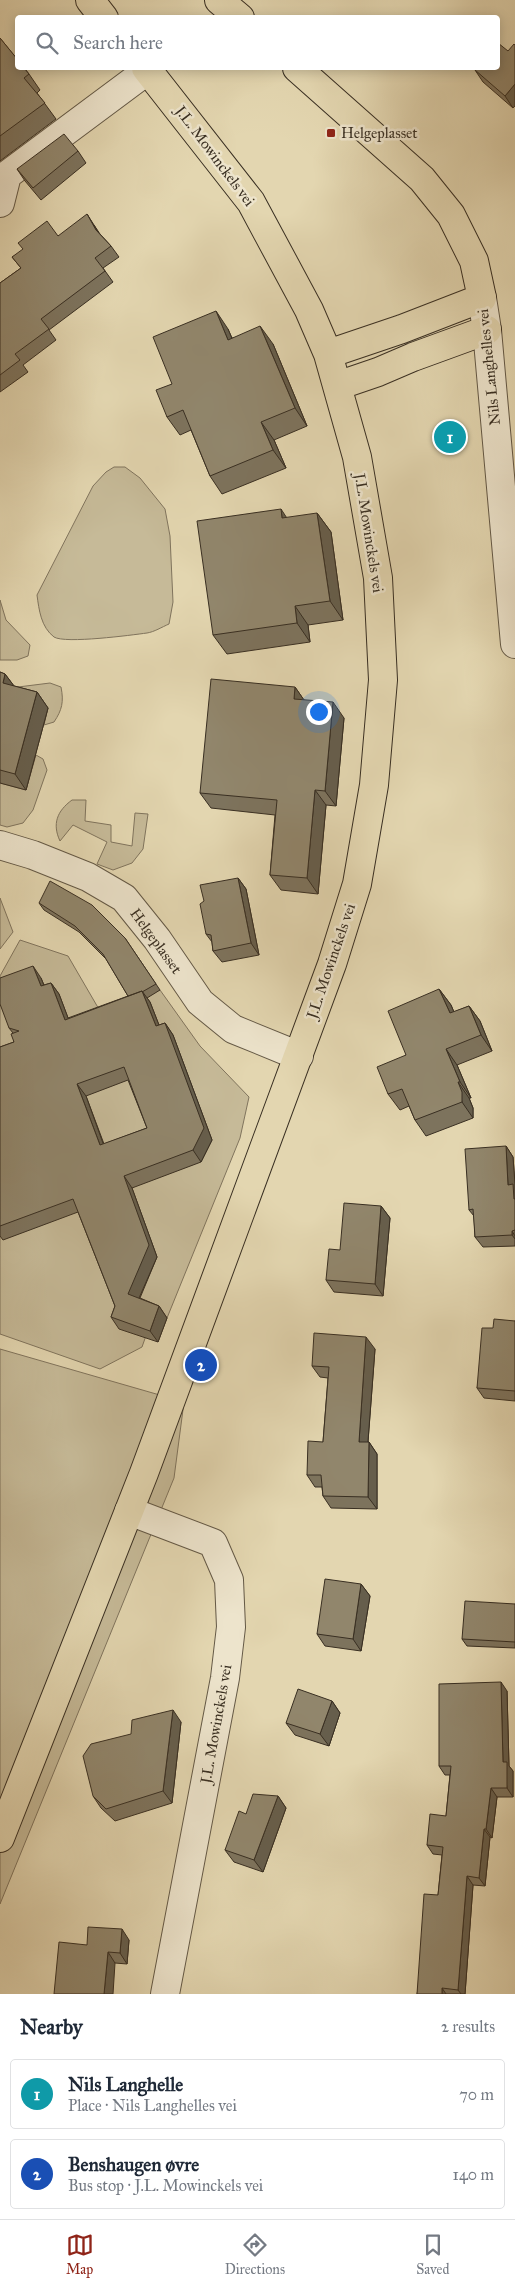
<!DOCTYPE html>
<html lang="en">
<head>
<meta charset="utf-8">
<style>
	:root { --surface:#fff; --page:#f2f2f3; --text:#1f2937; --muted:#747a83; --line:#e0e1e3; --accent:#8f2418 }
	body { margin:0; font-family:"IM FELL Great Primer",serif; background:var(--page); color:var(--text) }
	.you { position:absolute; left:318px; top:711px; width:18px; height:18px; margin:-12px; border:4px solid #fff; border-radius:50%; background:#1a73e8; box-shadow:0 0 0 8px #1a73e833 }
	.badge { display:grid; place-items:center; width:32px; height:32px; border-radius:50%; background:var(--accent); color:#fff; font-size:16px; font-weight:700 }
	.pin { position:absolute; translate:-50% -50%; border:2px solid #fff; box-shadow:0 1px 5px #0006 }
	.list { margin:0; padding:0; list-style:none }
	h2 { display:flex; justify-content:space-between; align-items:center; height:65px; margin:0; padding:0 20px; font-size:21px }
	h2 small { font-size:16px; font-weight:400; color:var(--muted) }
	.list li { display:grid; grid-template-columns:32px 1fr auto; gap:15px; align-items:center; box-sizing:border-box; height:70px; margin:0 10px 10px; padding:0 10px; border:1px solid var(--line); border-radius:5px }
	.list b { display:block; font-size:19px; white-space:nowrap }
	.list p { margin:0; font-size:16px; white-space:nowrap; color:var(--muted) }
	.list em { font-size:16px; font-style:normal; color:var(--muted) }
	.icon { flex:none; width:28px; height:28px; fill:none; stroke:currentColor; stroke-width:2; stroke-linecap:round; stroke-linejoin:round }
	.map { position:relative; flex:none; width:515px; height:1994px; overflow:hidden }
	.search { position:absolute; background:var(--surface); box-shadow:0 2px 12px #0003; left:15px; right:15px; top:15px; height:55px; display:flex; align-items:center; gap:12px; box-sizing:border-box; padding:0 18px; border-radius:5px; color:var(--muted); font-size:19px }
	.sheet { height:225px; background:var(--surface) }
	nav { display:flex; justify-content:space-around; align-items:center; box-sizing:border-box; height:70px; border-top:1px solid var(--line); background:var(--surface); font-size:14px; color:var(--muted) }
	nav a { display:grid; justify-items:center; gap:2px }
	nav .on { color:var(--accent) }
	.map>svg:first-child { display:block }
	.green { fill:#c6ba98; stroke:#80745d }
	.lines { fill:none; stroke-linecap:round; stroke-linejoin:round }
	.minor-casing { stroke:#645946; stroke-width:30 }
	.major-casing { stroke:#392f22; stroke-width:30 }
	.minor { stroke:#ede4cc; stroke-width:28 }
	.major { stroke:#e3d6b0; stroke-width:28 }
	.wall { fill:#7d735d; stroke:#392f22; fill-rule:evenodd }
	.shaded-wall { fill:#665e4c; stroke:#392f22 }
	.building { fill:#91866c; stroke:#392f22; fill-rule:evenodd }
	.poi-dot { fill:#8f2418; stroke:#ede4cc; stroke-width:2 }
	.labels { text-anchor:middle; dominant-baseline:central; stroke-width:5; stroke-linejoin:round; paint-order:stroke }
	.poi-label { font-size:15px; fill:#392f22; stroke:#ede4cc; text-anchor:start }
	.street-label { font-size:15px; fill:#392f22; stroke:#ede4cc }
</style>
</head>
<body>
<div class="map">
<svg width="515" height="1994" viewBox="0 0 515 1994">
	<rect width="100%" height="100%" fill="#e3d6b0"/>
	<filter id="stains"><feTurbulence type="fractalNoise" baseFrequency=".004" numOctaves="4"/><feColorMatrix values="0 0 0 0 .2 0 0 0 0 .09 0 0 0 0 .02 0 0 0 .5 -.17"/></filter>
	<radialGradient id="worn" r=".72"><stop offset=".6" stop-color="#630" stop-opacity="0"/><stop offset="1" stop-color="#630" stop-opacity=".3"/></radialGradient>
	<path class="green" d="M114,467H125L140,478L165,509L170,536L173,602L169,624C162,627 154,632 147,633C132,635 65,644 54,637C41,627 39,610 37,595L93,486L106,472Z
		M0,600L6,620L30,645L28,656L17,660H0Z
		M50,683L61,687C64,702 62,710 54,722L44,725L48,708L10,688Z
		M36,755L43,759L47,770L33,810L23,823L7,827L0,825V783L26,790Z
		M72,800H86L85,821L111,825V842L132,846L135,813L148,814L143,849L132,863L113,870L97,864L107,842L73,825L60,841C52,824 57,811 72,800Z
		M0,898L13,932L0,949Z
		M20,940L68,956L100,1011L160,990L200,1046L249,1097L240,1138L167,1318L154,1313L142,1347L100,1369L0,1334V976Z
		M0,1349L184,1402L174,1478L0,1904Z"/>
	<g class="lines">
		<g class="minor-casing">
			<path id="minor" d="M0,203L7,175L148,70
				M482,298L487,330L515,644
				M0,845L33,855L88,877L124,898L157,939L200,1002L233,1029L299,1056
				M129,1511L213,1543L229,1580L231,1627L225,1678L165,1994"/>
		</g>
		<g class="major-casing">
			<path id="major" d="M90,0L104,18
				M219,0L240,18
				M297,68L422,179L451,215L474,261L482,298L402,329L328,354
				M337,386L378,372L413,357L487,330
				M0,1838L144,1473L332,964L357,884L374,785L383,680L378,578L357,457L328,354L309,310L251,202L146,68"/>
		</g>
		<use href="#minor" class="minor"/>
		<use href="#major" class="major"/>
	</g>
	<path class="wall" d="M0,38L29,74L40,90L37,93L56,119L0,161Z
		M508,51L513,108L483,82L475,70Z
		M78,151L86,163L41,200L25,181L17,169Z
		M94,225L100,234L111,246L119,257L103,268L113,282L49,330L56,340L23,365L28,372L0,392V283L21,268L12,257L58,236Z
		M228,329L232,338L273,344L307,426L274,440L286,468L222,494L210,476L191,430L180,435L167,417L172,384Z
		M317,513L331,532L343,620L308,625L310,642L227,654L213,635Z
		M0,672L5,674L14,686L37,692L48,708L26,790L0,783Z
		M295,687L304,700L344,718L336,806L326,805L318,894L281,890L270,875L275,815L211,808L200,793Z
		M238,878L246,889L259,955L222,962L213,951L212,942L206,934Z
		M39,903L125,938L160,990L147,998L150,1002L159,1025L165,1023L173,1035L212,1140L201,1162L132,1188L157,1257L140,1298L159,1306L167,1318L158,1342L119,1329L111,1317L115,1306L78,1212L3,1240L0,1236V1047L14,1042L13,1033L9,1028L41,978L44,985L51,983L59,994L68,1018L128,996L106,959L79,932L44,910ZM128,1080L147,1128L104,1144L86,1096Z
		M439,989L451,1005L454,1012L469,1006L480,1021L492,1051L457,1065L471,1098H469L473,1108V1118L426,1136L415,1120L409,1106L400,1110L388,1094L406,1055Z
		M506,1146L513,1157L515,1184V1246L483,1247L475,1237L474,1216L469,1210Z
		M381,1206L390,1218L383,1296L334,1292L326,1280Z
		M515,1321V1401L484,1398L477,1388L493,1328Z
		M375,1349L368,1442H369L377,1454V1509L331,1508L323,1496L322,1487H315L307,1475L323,1442L328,1378L320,1377L312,1366Z
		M361,1584L370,1596L361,1651L325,1646L317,1634Z
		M515,1604V1648L467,1646L462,1639Z
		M507,1691L509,1766L513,1771V1797H497L492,1838L490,1837L485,1886L473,1885L465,1994H417L438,1895L442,1855L433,1854L427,1845L446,1816L450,1775H445L439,1766Z
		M332,1701L340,1713L329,1746L295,1735L286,1723Z
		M181,1722L172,1803L115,1821L101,1808L93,1796Z
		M278,1796L286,1808L263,1872L234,1862L225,1850L246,1814Z
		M129,1940L127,1964L115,1963L87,1945Z"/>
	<path class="shaded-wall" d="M515,84V106L513,108L505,96Z
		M87,214L94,225L104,242L96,230Z
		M216,311L228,329L240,358L228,340Z
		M260,326L273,344L307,426L295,408Z
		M261,422L274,440L286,468L273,450Z
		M281,509L294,529L282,518Z
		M317,513L331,532L343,620L330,601Z
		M295,606L308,625L310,642L297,623Z
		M5,674L17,690L3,683Z
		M295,687L306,703L294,699Z
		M37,692L48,708L26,790L15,774Z
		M333,702L344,718L336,806L325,791Z
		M315,790L326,805L318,894L307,878Z
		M238,878L246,889L259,955L251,943Z
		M33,966L41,978L49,998L41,986Z
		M51,983L59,994L73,1031L65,1020Z
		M439,989L451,1005L461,1029L450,1013Z
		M142,991L150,1002L164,1038L156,1026Z
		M469,1006L480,1021L492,1051L481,1035Z
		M165,1023L173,1035L212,1140L201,1162L193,1150Z
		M446,1049L457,1065L471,1098L460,1082Z
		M458,1082L469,1098L473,1108V1118L462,1102Z
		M77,1084L86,1096L108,1157L100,1145Z
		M506,1146L513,1157L515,1184V1201L508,1185Z
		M124,1176L132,1188L157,1257L136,1305L128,1294Z
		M381,1206L390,1218L383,1296L375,1284Z
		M512,1231L515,1236V1239L512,1235Z
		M159,1306L167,1318L158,1342L150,1331Z
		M366,1337L375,1349L367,1454L359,1442Z
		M369,1442L377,1454V1509L368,1497Z
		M361,1584L370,1596L361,1651L353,1639Z
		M501,1682L507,1691L509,1766L513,1771V1797L507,1788L503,1762Z
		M332,1701L340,1713L329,1746L320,1734Z
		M173,1710L181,1722L172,1803L163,1791Z
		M491,1788L497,1797L492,1838L486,1829Z
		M278,1796L286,1808L263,1872L254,1860Z
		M484,1829L490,1837L485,1886L479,1878Z
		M467,1876L473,1885L465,1994H461L458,1990Z
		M122,1929L129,1940L127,1964L120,1953Z
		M108,1952L115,1963L113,1994H104Z
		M442,1988L446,1994H442Z"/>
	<path class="building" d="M0,38L18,60V68H24L29,74L24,78L45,103L0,136Z
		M498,43L508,51L514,44L515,45V84L505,96L475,70L477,68H498Z
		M64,134L78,151L33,188L17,169Z
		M87,214L96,230L111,246L95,258L105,271L41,319L49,329L15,354L20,360L0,375V283L21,268L12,257L23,249L18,243L47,221L58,236Z
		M216,311L228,340L260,326L295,408L261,422L273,450L210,476L183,410L167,417L156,390L172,384L153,337Z
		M281,509L282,518L317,513L330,601L295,606L297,623L213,635L197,521Z
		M0,672L5,674L3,683L37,692L15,774L0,770Z
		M211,679L295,687L294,699L333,702L325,791L315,790L307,878L270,875L277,800L200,793Z
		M238,878L251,943L213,951L211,935L206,934L200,904L204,901L200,885Z
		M50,881L92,905L125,938L156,984L142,992V991L128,996L103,954L75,926L39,903Z
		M33,966L41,986L51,983L65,1020L142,991L156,1026L165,1023L204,1128L193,1150L124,1176L149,1245L128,1294L159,1306L150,1331L111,1317L115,1306L73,1199L0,1226V1047L14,1042L11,1034L19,1031L9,1028L0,1004V978ZM124,1067L147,1128L100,1145L77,1084Z
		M439,989L450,1013L469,1006L481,1035L446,1049L460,1082H458L462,1092V1102L415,1120L402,1089L388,1094L377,1067L406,1055L388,1011Z
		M506,1146L508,1185L513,1184L514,1199H515V1230L512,1231V1235L475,1237L473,1209L469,1210L465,1149Z
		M344,1203L381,1206L375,1284L326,1280L329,1249L340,1250Z
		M494,1319L515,1321V1391L477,1388L482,1328H493Z
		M314,1333L366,1337L359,1442H369L368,1497L323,1496L321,1475H307L308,1441L323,1442L329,1367L312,1366Z
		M325,1579L361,1584L353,1639L317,1634Z
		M465,1601L515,1604V1642L462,1639Z
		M501,1682L503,1762H507V1788H491L486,1829H484L479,1878L467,1876L458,1990L442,1988V1994H417L424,1894L438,1895L443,1847L427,1845L430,1814L446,1816L451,1766H439V1684Z
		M298,1689L332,1701L320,1734L286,1723Z
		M173,1710L163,1791L106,1809L93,1796L83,1756L91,1744L131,1734L132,1720Z
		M253,1794L278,1796L254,1860L225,1850L239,1811L246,1814Z
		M88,1927L122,1929L120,1953L108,1952L104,1994H54L59,1942L87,1945Z"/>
	<rect class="poi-dot" x="326" y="128" width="10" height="10" rx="2.5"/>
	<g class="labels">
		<g class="poi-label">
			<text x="341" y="133">Helgeplasset</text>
		</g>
		<g class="street-label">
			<text transform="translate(215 156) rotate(53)">J.L. Mowinckels vei</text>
			<text transform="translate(489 367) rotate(-96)">Nils Langhelles vei</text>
			<text transform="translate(369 533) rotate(81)">J.L. Mowinckels vei</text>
			<text transform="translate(156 941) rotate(54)">Helgeplasset</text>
			<text transform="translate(331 961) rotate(-71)">J.L. Mowinckels vei</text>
			<text transform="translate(216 1724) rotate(-80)">J.L. Mowinckels vei</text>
		</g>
	</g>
	<rect width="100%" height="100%" filter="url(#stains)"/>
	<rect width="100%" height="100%" fill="url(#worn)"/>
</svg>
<div class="you"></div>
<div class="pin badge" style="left:450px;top:437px;background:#0f9aa8">1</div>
<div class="pin badge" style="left:201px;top:1365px;background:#1a4fb4">2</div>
<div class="search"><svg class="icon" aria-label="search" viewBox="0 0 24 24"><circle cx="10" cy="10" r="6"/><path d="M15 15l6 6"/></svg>Search here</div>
</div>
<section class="sheet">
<h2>Nearby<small>2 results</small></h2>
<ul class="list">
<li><span class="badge" style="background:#0f9aa8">1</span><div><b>Nils Langhelle</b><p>Place · Nils Langhelles vei</p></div><em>70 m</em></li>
<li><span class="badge" style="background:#1a4fb4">2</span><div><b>Benshaugen øvre</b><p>Bus stop · J.L. Mowinckels vei</p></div><em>140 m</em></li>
</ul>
</section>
<nav>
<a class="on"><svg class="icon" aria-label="map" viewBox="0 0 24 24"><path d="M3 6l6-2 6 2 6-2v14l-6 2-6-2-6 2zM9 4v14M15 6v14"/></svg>Map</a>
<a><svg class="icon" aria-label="directions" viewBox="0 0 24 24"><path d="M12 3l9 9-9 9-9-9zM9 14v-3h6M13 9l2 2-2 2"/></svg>Directions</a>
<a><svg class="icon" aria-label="saved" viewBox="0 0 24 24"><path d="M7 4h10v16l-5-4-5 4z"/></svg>Saved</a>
</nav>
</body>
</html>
